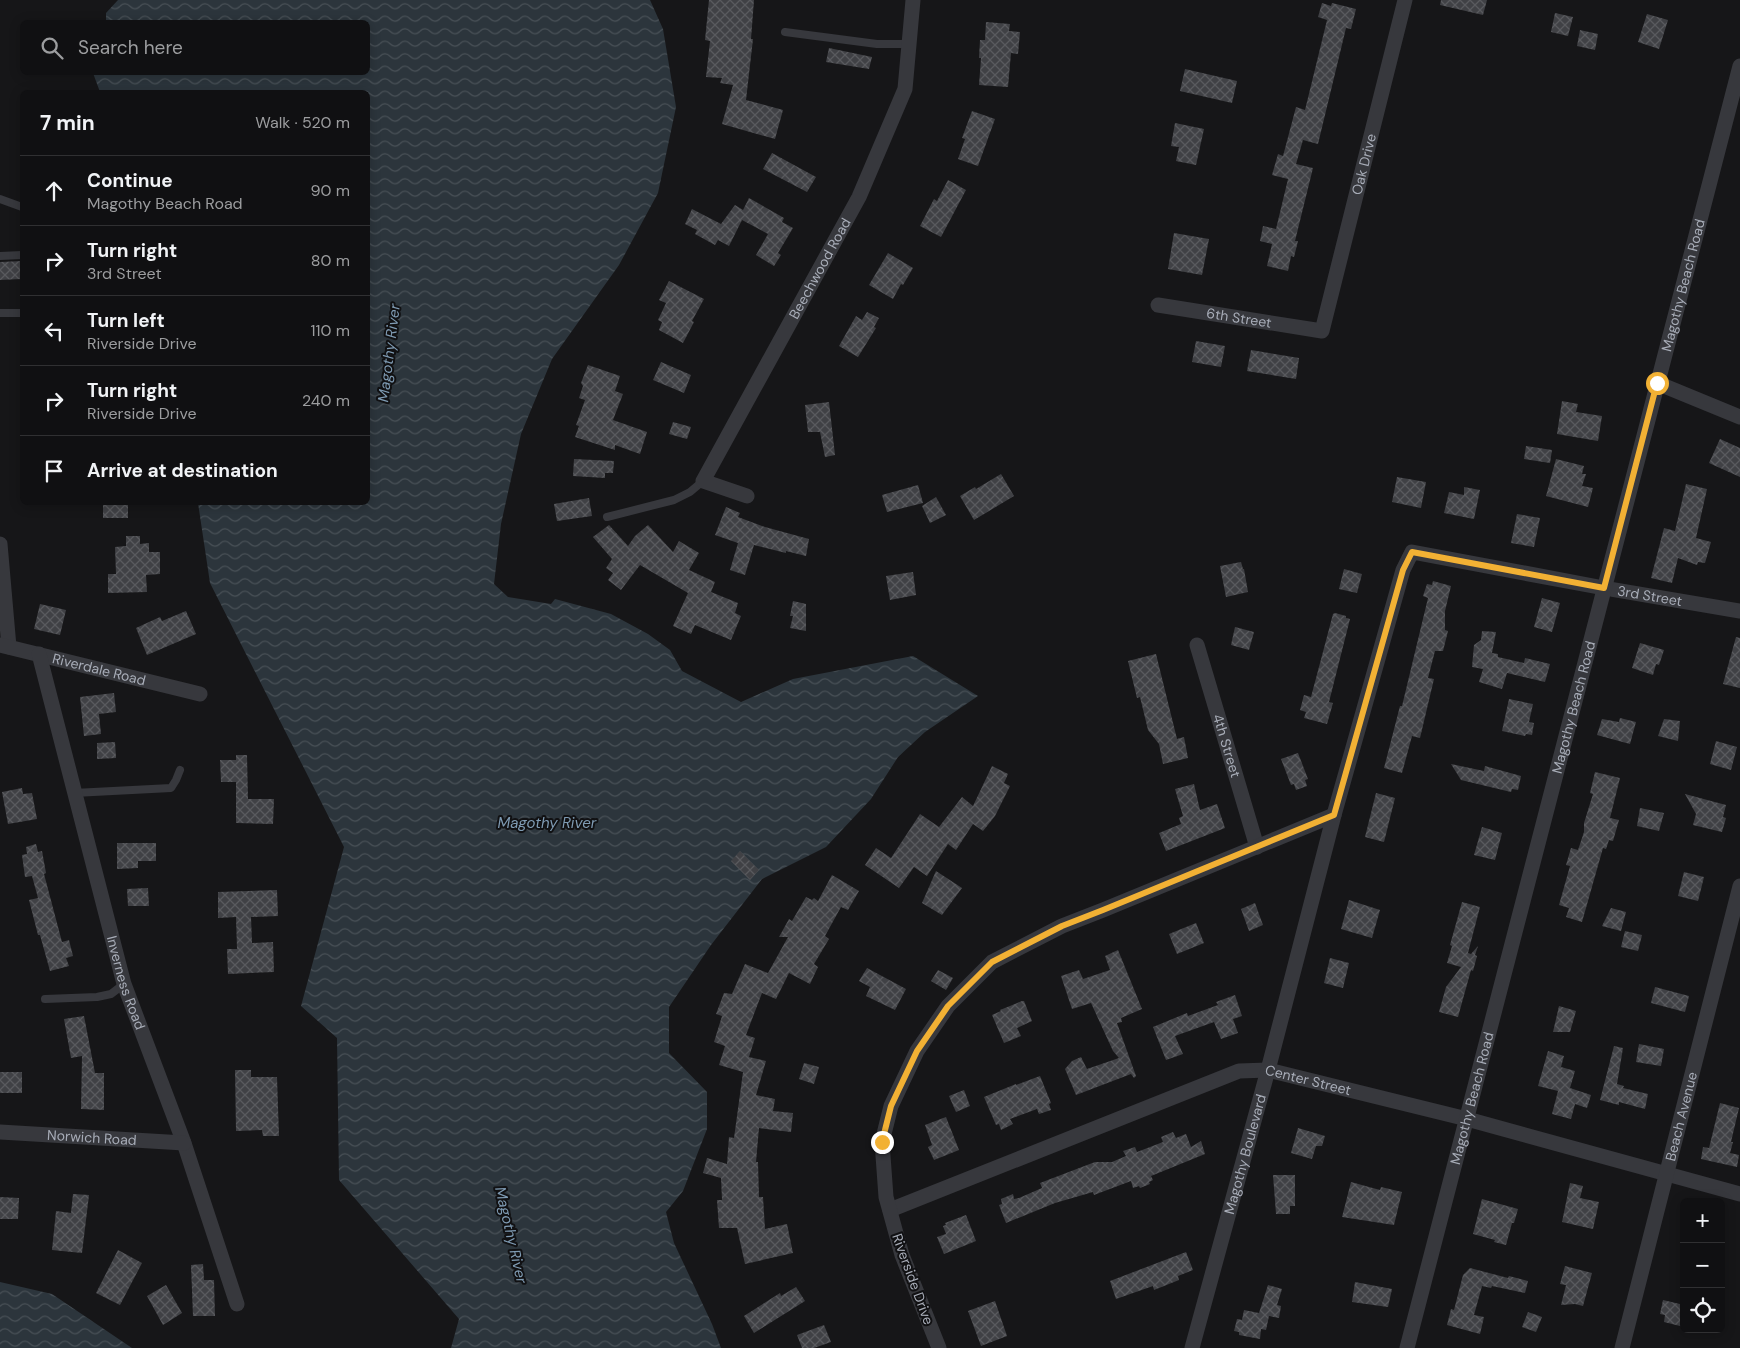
<!DOCTYPE html>
<html lang="en">
<head>
<meta charset="utf-8">
<style>
	:root { --surface:#101012; --page:#19191b; --text:#f1f3f6; --muted:#9c9d9f; --line:#303032 }
	body { margin:0; font-family:"DM Sans",sans-serif; background:var(--page); color:var(--text) }
	.controls { position:absolute; right:15px; bottom:15px; display:grid; overflow:hidden; border-radius:8px; box-shadow:0 2px 12px #0003 }
	.controls button { width:45px; height:45px; display:grid; place-items:center; padding:0; border:0; border-bottom:1px solid var(--line); background:var(--surface); color:var(--text); font:25px sans-serif }
	.stop { position:absolute; width:15px; height:15px; margin:-11px; border:4px solid #f2b134; border-radius:50%; background:#fff }
	.stop.end { background:#f2b134; border-color:#fff; box-shadow:0 1px 5px #0008 }
	.list { margin:0; padding:0; list-style:none }
	h2 { display:flex; justify-content:space-between; align-items:center; height:65px; margin:0; padding:0 20px; font-size:21px }
	h2 small { font-size:16px; font-weight:400; color:var(--muted) }
	.list li { display:grid; grid-template-columns:32px 1fr auto; gap:15px; align-items:center; box-sizing:border-box; height:70px; padding:0 20px; border-top:1px solid var(--line) }
	.list b { display:block; font-size:19px; white-space:nowrap }
	.list p { margin:0; font-size:16px; white-space:nowrap; color:var(--muted) }
	.list em { font-size:16px; font-style:normal; color:var(--muted) }
	.icon { flex:none; width:28px; height:28px; fill:none; stroke:currentColor; stroke-width:2; stroke-linecap:round; stroke-linejoin:round }
	.map { position:relative; flex:none; width:1740px; height:1348px; overflow:hidden }
	.search { position:absolute; background:var(--surface); box-shadow:0 2px 12px #0003; left:20px; top:20px; width:350px; height:55px; display:flex; align-items:center; gap:12px; box-sizing:border-box; padding:0 18px; border-radius:8px; color:var(--muted); font-size:19px }
	.panel { position:absolute; background:var(--surface); box-shadow:0 2px 12px #0003; left:20px; top:90px; width:350px; height:415px; border-radius:8px }
	.map>svg:first-child { display:block }
	.water { fill:url(#water-waves) }
	.building { fill:url(#building-cross-hatch) }
	.lines { fill:none; stroke-linecap:round; stroke-linejoin:round }
	.lane { stroke:#37383d; stroke-width:8 }
	.street { stroke:#37383d; stroke-width:15 }
	.route { stroke:#f2b134; stroke-width:6 }
	.labels { text-anchor:middle; dominant-baseline:central; stroke-width:4; stroke-linejoin:round; paint-order:stroke }
	.street-label { font-size:14px; fill:#a8adb8; stroke:#111113 }
	.water-label { font-size:15px; font-style:italic; fill:#7f9bb3; stroke:#111113 }
</style>
</head>
<body>
<div class="map">
<svg width="1740" height="1348" viewBox="0 0 1740 1348">
	<defs>
		<pattern id="water-waves" width="16" height="10" patternUnits="userSpaceOnUse" patternTransform="scale(1.25)"><rect width="16" height="10" fill="#2c353c"/><path d="M0 5q4-4 8 0t8 0" fill="none" stroke="#485056"/></pattern>
		<pattern id="building-cross-hatch" width="8" height="8" patternUnits="userSpaceOnUse" patternTransform="scale(1.25)"><rect width="8" height="8" fill="#404145"/><path d="M0 0l8 8M0 8l8-8" fill="none" stroke="#595a5e"/></pattern>
	</defs>
	<rect width="100%" height="100%" fill="#161618"/>
	<path class="water" d="M118,0H650L663,29L676,107L658,193L619,265L552,359L521,434L501,524L494,584L508,597L551,604L555,599L611,614L648,634L670,650L682,671L741,702L793,679L913,656L978,696L925,732L898,757L871,799L826,847L762,879L711,945L669,1007V1053L707,1092V1129L683,1191L666,1212L674,1243L712,1324L721,1348H451L459,1319L339,1180L337,1038L301,1006L344,847L210,583L198,503L368,502V92H100L93,73L368,72V22H106V13Z
		M0,1282L52,1294L132,1348H0Z"/>
	<path class="building" d="M709,0H754L751,39H753L746,100L783,110L775,139L722,124L733,85L720,83L722,78L706,77L710,41L705,40Z
		M1441,0H1487L1483,15L1440,5Z
		M1322,3L1331,6L1332,3L1356,9L1351,29L1346,28L1318,144L1303,140L1296,164L1313,168L1295,241H1298L1294,257L1291,256L1288,271L1267,266L1272,244L1260,241L1263,226L1276,229L1288,179L1272,175L1278,154L1283,156L1296,107L1305,110L1327,20L1318,17Z
		M1555,13L1573,17L1568,36L1551,32Z
		M1647,14L1668,20L1659,49L1638,42Z
		M986,22L1010,24L1009,31L1020,32L1018,54L1011,53L1008,87L979,85L981,58H979L980,40H985Z
		M1580,30L1598,34L1595,50L1577,46Z
		M829,48L872,57L869,69L826,62Z
		M1185,69L1237,81L1232,103L1180,91Z
		M972,111L995,119L978,166L958,159L965,139L962,138Z
		M1175,123L1204,129L1196,165L1176,161L1179,147L1171,146Z
		M772,153L816,177L807,192L763,169Z
		M948,180L966,190L941,237L920,226L934,199L937,201Z
		M749,198L784,218L782,222L793,228L778,253L781,255L774,266L756,255L768,234L742,220L729,246L718,240L715,245L695,234L697,230L685,224L692,209L721,224L735,205L743,210Z
		M1174,233L1209,239L1202,275L1168,269Z
		M888,253L913,268L903,285L901,284L893,299L869,285Z
		M22,261V279L0,280V262Z
		M669,281L704,299L692,321L694,322L683,343L659,330L662,322L658,320L666,303L659,300Z
		M867,312L879,318L874,327L876,328L858,357L839,346L856,316L862,320Z
		M1196,341L1225,346L1221,367L1192,362Z
		M1251,350L1299,358L1296,379L1247,371Z
		M661,362L691,375L684,393L653,380Z
		M588,365L620,376L615,391L623,394L613,420L647,432L640,454L615,445V450L575,437L579,426L576,425L585,400L579,398L583,386L581,383Z
		M1562,401L1578,404L1576,412L1602,416L1598,441L1557,434Z
		M829,402L835,455L825,457L820,432H808L805,405Z
		M673,422L691,427L687,439L669,434Z
		M1720,439L1740,448V477L1709,463Z
		M1526,446L1552,450L1550,463L1524,459Z
		M574,459L614,461L613,473H605V478L573,476Z
		M1556,459L1584,466L1582,474H1586L1582,486L1593,488L1588,507L1546,496Z
		M1001,474L1014,496L974,520L960,496L975,487L976,489Z
		M1397,477L1426,482L1421,508L1392,502Z
		M1686,484L1707,489L1696,538L1711,542L1705,563L1698,562L1697,565L1678,558L1672,583L1651,578L1664,528L1675,531Z
		M918,485L923,503L887,512L882,495Z
		M1464,487L1480,490L1474,519L1444,513L1449,492L1464,495Z
		M936,497L946,515L930,523L922,506Z
		M589,498L592,516L557,521L554,504Z
		M103,502H128V518H103Z
		M726,507L740,513L738,517L765,527L809,539L806,556L786,551V553L754,545L745,575L730,570L738,543L715,535Z
		M1517,514L1540,518L1534,547L1511,543Z
		M609,525L628,546L635,536L648,525L673,552L679,541L699,553L689,570L715,582L711,592L738,603L735,613L741,616L731,640L695,625L691,634L673,626L688,593L640,565L621,590L608,580L613,573L606,568L612,559L593,537Z
		M126,536H140V544L149,543V552H160V574L146,575L147,592L108,593V574H116L115,547L126,546Z
		M1241,562L1243,569H1244L1248,592L1226,597L1220,566Z
		M1344,569L1362,574L1357,593L1339,589Z
		M913,572L916,595L890,600L886,576Z
		M1433,581L1451,586L1445,611V630L1448,631L1443,651H1435L1428,678L1434,679L1420,738L1412,736L1402,773L1384,768L1400,706H1402L1428,598L1423,596L1427,584L1432,585Z
		M1542,598L1560,603L1552,632L1534,627Z
		M793,601L806,604V631L790,628L793,616H790Z
		M40,604L66,610L60,635L34,629Z
		M186,611L196,634L147,655L136,628L160,617L162,621Z
		M1335,613L1346,616V618L1350,619L1329,702L1333,703L1327,724L1304,718L1306,712L1300,710L1304,695L1311,697L1333,614Z
		M1235,627L1254,632L1249,650L1231,645Z
		M1482,631L1496,632L1492,653L1498,654V657L1524,663L1525,658L1550,664L1545,682L1507,673L1502,689L1479,682L1483,669L1472,667L1474,645L1481,640Z
		M1736,637L1740,638V688L1723,684Z
		M1640,643L1664,650L1659,665L1656,664L1653,675L1632,668Z
		M1156,654L1177,739L1184,737L1188,758L1163,764L1159,744L1148,730L1140,697L1137,698L1128,661Z
		M114,693L116,712L99,714L101,734L84,736L80,697Z
		M1509,699L1533,704L1529,722L1534,723L1532,735L1526,734L1525,736L1502,731Z
		M1620,718L1636,722L1630,744L1597,735L1602,719L1619,722Z
		M1664,719L1680,721L1678,741L1658,736Z
		M1716,741L1737,747L1731,770L1710,764Z
		M115,742L116,758L97,759V743Z
		M1298,753L1308,779L1305,780L1307,786L1296,790L1294,784L1291,785L1281,759Z
		M236,755H247L248,799H274L273,824L236,823V782H221L220,760H236Z
		M1451,764L1484,771L1485,766L1521,776L1518,790L1512,789L1511,792L1461,780Z
		M992,766L1008,774L1004,783L1010,786L995,816L983,831L973,824L956,850L948,844L927,876L914,867L899,888L865,865L876,848L891,858L920,814L939,827L962,797L973,806Z
		M1595,772L1620,778L1610,818L1619,820L1613,841L1609,840L1606,849L1603,848L1582,922L1566,917L1569,908L1559,905L1570,866L1566,865L1571,848L1578,850L1584,832V823L1593,794L1590,793Z
		M1194,784L1200,810L1217,804L1225,828L1166,851L1159,833L1181,824L1179,818L1183,816L1175,789Z
		M22,788L23,794L32,793L37,819L8,824L2,792Z
		M1376,793L1395,798L1384,842L1365,837Z
		M1685,794L1726,805L1723,817L1726,818L1722,832L1693,825L1696,814Z
		M1640,808L1664,813L1659,831L1637,826Z
		M1482,827L1502,833L1495,860L1474,855Z
		M117,843H156V861H138V868L117,869Z
		M36,844L38,852L42,851L46,873L44,874L62,942L69,940L73,956L66,958L69,966L50,971L40,935H38L29,900L38,898L32,876L25,877L22,855L27,854L26,847Z
		M740,851L759,870L750,880L731,861Z
		M936,871L962,888L942,915L922,903Z
		M1684,872L1704,877L1698,901L1678,896Z
		M832,875L859,891L848,910L841,907L825,936L829,939L814,964L818,967L810,984L789,973L776,999L762,993L746,1035L755,1038L749,1057L766,1061L756,1095L775,1099L773,1111L793,1113L791,1132L759,1128L756,1162H758L759,1197H763L765,1229L787,1224L793,1253L745,1264L737,1228H719L717,1200H722L721,1178L703,1173L707,1158L727,1164L729,1137L734,1138L743,1072L719,1065L725,1046L714,1042L722,1016L716,1014L724,993L732,994L745,964L768,973L788,937H779L789,919L792,921L806,897L812,900L814,898L818,901Z
		M148,888L149,906H128L127,889Z
		M277,890L278,916L251,917L252,943L273,942L274,972L228,974L227,949H237L236,917L218,918V892Z
		M1349,900L1380,910L1372,938L1341,929Z
		M1462,902L1480,907L1468,953L1471,954L1478,946L1475,955L1477,956L1473,971L1471,970L1458,1017L1439,1012L1446,987L1461,967L1447,963L1452,946L1450,945Z
		M1255,903L1263,925L1249,931L1241,909Z
		M1611,908L1626,912L1621,931L1602,926Z
		M1196,923L1204,943L1177,954L1169,934Z
		M1625,931L1642,935L1638,951L1621,947Z
		M1118,950L1142,1009L1121,1018L1122,1022L1117,1023L1136,1076L1134,1078L1131,1074L1076,1095L1065,1069L1072,1061L1081,1057L1087,1069L1119,1058L1113,1051L1091,1003L1072,1009L1061,976L1079,970L1083,979L1110,970L1105,956Z
		M1330,958L1349,963L1343,988L1324,983Z
		M867,968L906,989L895,1010L866,996L870,987L859,981Z
		M938,970L953,978L946,990L931,981Z
		M1655,987L1689,996L1685,1012L1651,1003Z
		M1235,995L1242,1016L1233,1019L1238,1033L1221,1039L1214,1022L1175,1036L1183,1054L1166,1060L1153,1027L1187,1013L1188,1016L1218,1005L1216,1002Z
		M1022,1001H1024L1032,1021L1017,1028L1021,1036L1004,1043L992,1015L1001,1011L1000,1010Z
		M1559,1006L1576,1011L1570,1032H1553Z
		M84,1016L95,1073H104V1110L81,1109L82,1056L71,1058L64,1019Z
		M1639,1044L1664,1049L1661,1066L1636,1062Z
		M1614,1046L1623,1048L1617,1084L1624,1086L1623,1088L1648,1094L1645,1109L1619,1102V1105L1600,1100Z
		M1548,1051L1564,1056L1561,1067L1575,1071L1570,1088L1591,1095L1587,1108L1575,1104L1571,1119L1552,1114L1558,1091L1538,1086Z
		M804,1063L819,1067L814,1084L799,1079Z
		M235,1070H251V1077H277L279,1136H263L262,1130L236,1131Z
		M0,1072H22V1093H0Z
		M1040,1076L1051,1103L1049,1104L1051,1110L1039,1114L1037,1109L1010,1119L1013,1124L1001,1130L999,1124L996,1125L984,1097L1016,1084V1085Z
		M964,1090L970,1106L956,1112L949,1096Z
		M1720,1103L1739,1108L1731,1142H1733L1730,1153L1739,1155L1737,1167L1701,1159L1703,1147L1709,1148Z
		M946,1117L959,1150L934,1160L928,1147L932,1145L925,1125Z
		M1298,1128L1325,1136L1322,1146H1316L1312,1159L1291,1153Z
		M1173,1132L1176,1138L1186,1134L1191,1147L1201,1141L1205,1154L1151,1176L1153,1180L1149,1182L1150,1184L1140,1188L1139,1186L1133,1188L1131,1181L1094,1195L1093,1192L1055,1203L1006,1223L999,1205L1002,1204L1001,1199L1013,1194L1014,1199L1019,1198L1042,1188L1040,1183L1095,1162H1112L1126,1156L1123,1151L1135,1147L1137,1152L1163,1142L1161,1137Z
		M1273,1175H1295V1206H1290V1214H1276Z
		M1351,1182L1380,1190L1381,1187L1402,1192L1394,1225L1342,1217Z
		M1570,1183L1583,1186L1580,1198L1599,1202L1593,1229L1562,1222Z
		M73,1194L89,1195L82,1253L52,1250L56,1211L71,1213Z
		M0,1197L19,1198L18,1219H0Z
		M1482,1199L1518,1209L1514,1223H1512L1506,1245L1494,1242L1495,1240L1473,1234Z
		M966,1215L976,1241L944,1254L937,1237L946,1234L943,1226L946,1225L945,1223Z
		M118,1250L142,1263L120,1305L96,1293Z
		M1186,1252L1193,1270L1178,1276L1179,1280L1154,1290L1153,1286L1116,1299L1110,1281Z
		M203,1264L204,1280H214L215,1316H193L191,1265Z
		M1565,1266L1592,1273L1583,1306L1575,1304L1561,1305L1566,1285L1560,1284Z
		M1470,1268L1508,1278L1509,1276L1528,1281L1525,1293L1492,1286L1491,1288L1482,1286L1474,1315L1484,1317L1480,1334L1447,1325L1451,1309L1454,1310L1463,1275Z
		M1355,1282L1392,1289L1388,1307L1352,1302Z
		M166,1285L182,1313L163,1325L147,1296Z
		M1268,1285L1282,1289L1277,1305L1281,1306L1279,1318L1269,1316L1266,1330L1261,1329L1260,1339L1239,1335V1332L1234,1331L1237,1319L1242,1320L1244,1310L1259,1313Z
		M796,1287L805,1301L754,1333L744,1316L780,1293L781,1296Z
		M1663,1300L1684,1305V1327L1664,1322L1665,1315L1660,1314Z
		M995,1301L1007,1336L981,1346L968,1311Z
		M1528,1312L1542,1317L1536,1332L1522,1327Z
		M824,1325L831,1342L814,1348H802L797,1335Z"/>
	<g class="lines">
		<path class="lane" d="M785,32L877,44H909
			M0,199L22,207
			M0,256L22,255
			M0,313H22
			M607,517L674,500L690,492L703,481
			M74,793L171,788L176,780L180,770
			M45,999L97,997L111,994L124,984"/>
		<g class="street">
			<path id="s1" d="M1158,305L1322,331L1405,0"/>
			<path d="M1657,383L1740,417"/>
			<path id="s2" d="M747,496L703,481L859,197L905,89L913,0"/>
			<path d="M0,544L9,647"/>
			<path id="s3" d="M0,645L200,694"/>
			<path id="s4" d="M1197,645L1257,847"/>
			<path id="s5" d="M39,654L124,984L184,1143L237,1304"/>
			<path id="s6" d="M0,1132L184,1143"/>
			<path id="s7" d="M890,1210L1239,1071L1268,1070L1467,1119L1740,1194"/>
			<path d="M939,1348L902,1255L886,1197L882,1142L891,1106L917,1051L948,1006L992,962L1062,926L1103,910L1334,815"/>
			<path id="s8" d="M1192,1348L1268,1070L1334,815L1403,570L1412,552L1604,588L1740,611"/>
			<path id="s9" d="M1407,1348L1740,66"/>
			<path id="s10" d="M1622,1348L1740,886"/>
		</g>
	</g>
	<g class="lines">
		<path class="route" d="M882,1142L891,1106L917,1051L948,1006L992,962L1062,926L1103,910L1334,815L1403,570L1412,552L1604,588L1657,383"/>
	</g>
	<g class="labels">
		<g class="street-label">
			<text stroke="none"><textPath href="#s1" startOffset="338">Oak Drive</textPath></text>
			<text stroke="none"><textPath href="#s2" startOffset="289">Beechwood Road</textPath></text>
			<text stroke="none"><textPath href="#s9" startOffset="1098">Magothy Beach Road</textPath></text>
			<text stroke="none"><textPath href="#s1" startOffset="82">6th Street</textPath></text>
			<text stroke="none"><textPath href="#s8" startOffset="1068">3rd Street</textPath></text>
			<text stroke="none"><textPath href="#s3" startOffset="102">Riverdale Road</textPath></text>
			<text stroke="none"><textPath href="#s9" startOffset="662">Magothy Beach Road</textPath></text>
			<text stroke="none"><textPath href="#s4" startOffset="105">4th Street</textPath></text>
			<text stroke="none"><textPath href="#s5" startOffset="340">Inverness Road</textPath></text>
			<text stroke="none"><textPath href="#s7" startOffset="446">Center Street</textPath></text>
			<text stroke="none"><textPath href="#s9" startOffset="258">Magothy Beach Road</textPath></text>
			<text stroke="none"><textPath href="#s10" startOffset="239">Beach Avenue</textPath></text>
			<text stroke="none"><textPath href="#s6" startOffset="92">Norwich Road</textPath></text>
			<text stroke="none"><textPath href="#s8" startOffset="201">Magothy Boulevard</textPath></text>
			<text transform="translate(913 1279) rotate(70)">Riverside Drive</text>
		</g>
		<g class="water-label">
			<text transform="translate(389 353) rotate(-83)">Magothy River</text>
			<text x="547" y="823">Magothy River</text>
			<text transform="translate(511 1235) rotate(77)">Magothy River</text>
		</g>
	</g>
</svg>
<div class="controls">
<button>+</button>
<button>−</button>
<button><svg class="icon" aria-label="locate" viewBox="0 0 24 24"><circle cx="12" cy="12" r="6"/><path d="M12 2v4M12 18v4M2 12h4M18 12h4"/></svg></button>
</div>
<div class="stop" style="left:1657px;top:383px"></div>
<div class="stop end" style="left:882px;top:1142px"></div>
<div class="search"><svg class="icon" aria-label="search" viewBox="0 0 24 24"><circle cx="10" cy="10" r="6"/><path d="M15 15l6 6"/></svg>Search here</div>
<section class="panel">
<h2>7 min<small>Walk · 520 m</small></h2>
<ul class="list">
<li><svg class="icon" aria-label="ahead" viewBox="0 0 24 24"><path d="M12 20V5M6 11l6-6 6 6"/></svg><div><b>Continue</b><p>Magothy Beach Road</p></div><em>90 m</em></li>
<li><svg class="icon" aria-label="right" viewBox="0 0 24 24"><path d="M7 20v-9h11M14 6l5 5-5 5"/></svg><div><b>Turn right</b><p>3rd Street</p></div><em>80 m</em></li>
<li><svg class="icon" aria-label="left" viewBox="0 0 24 24"><path d="M17 20v-9H6M10 6l-5 5 5 5"/></svg><div><b>Turn left</b><p>Riverside Drive</p></div><em>110 m</em></li>
<li><svg class="icon" aria-label="right" viewBox="0 0 24 24"><path d="M7 20v-9h11M14 6l5 5-5 5"/></svg><div><b>Turn right</b><p>Riverside Drive</p></div><em>240 m</em></li>
<li><svg class="icon" aria-label="arrive" viewBox="0 0 24 24"><path d="M6 21V4h12l-3 4 3 4H6"/></svg><div><b>Arrive at destination</b></div></li>
</ul>
</section>
</div>
</body>
</html>
